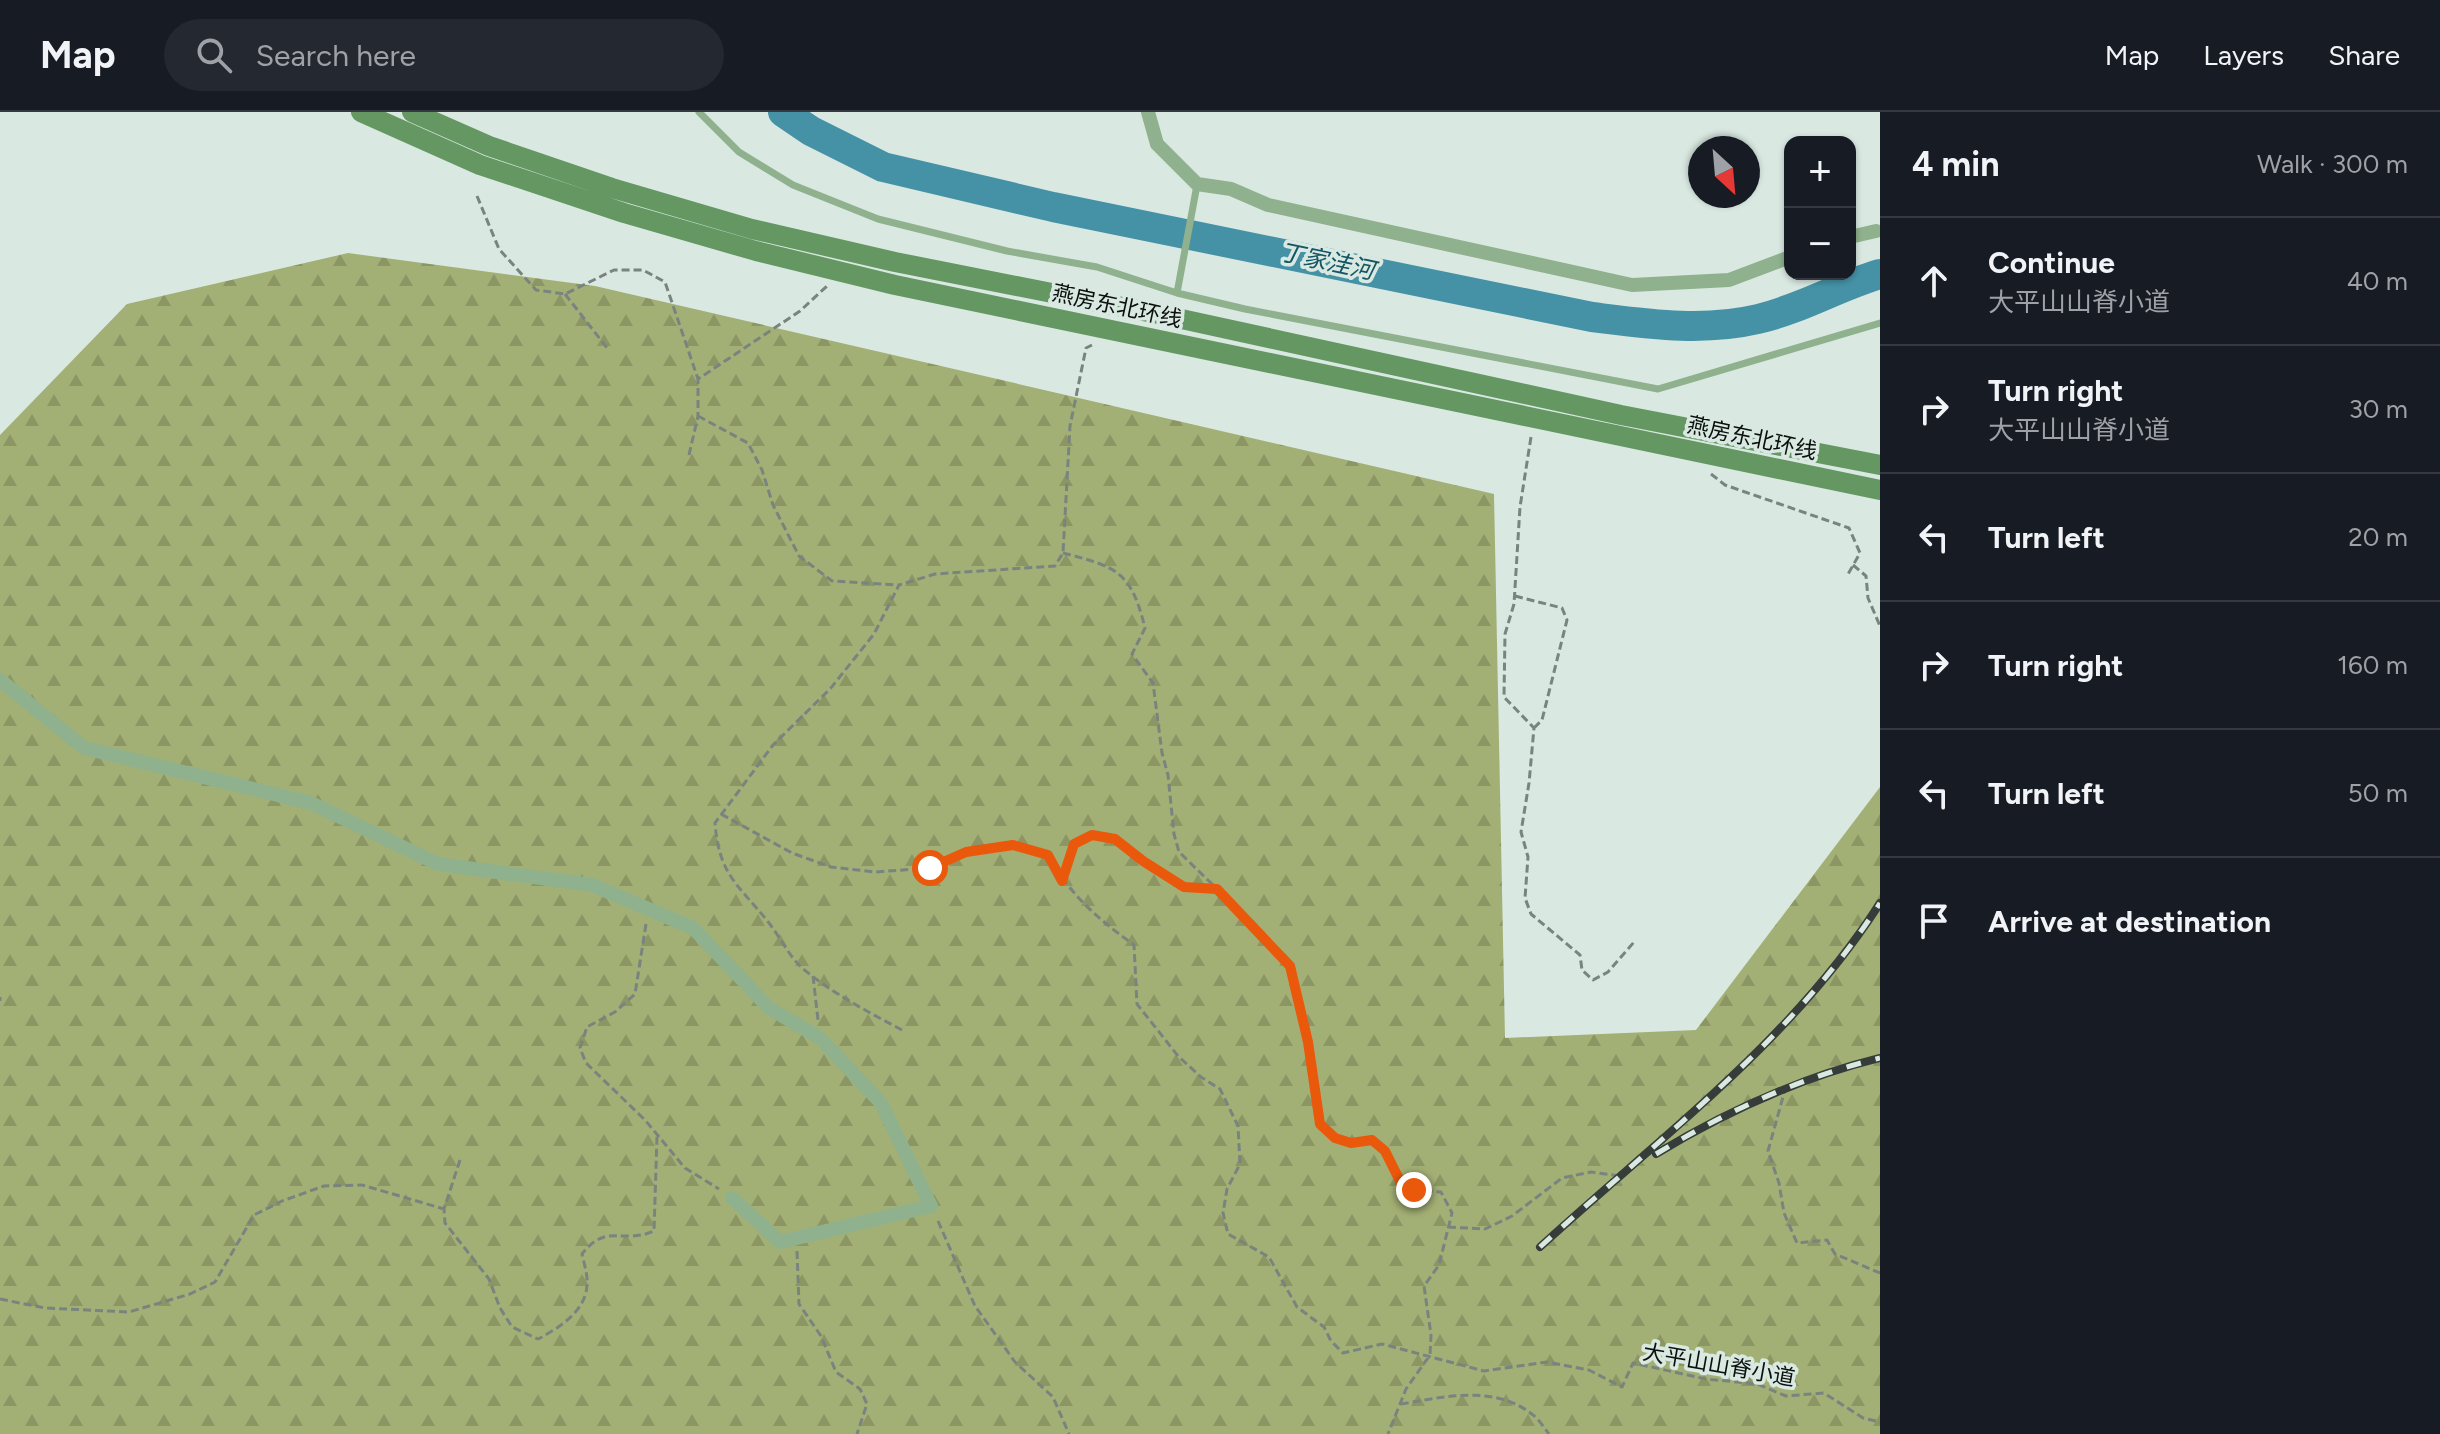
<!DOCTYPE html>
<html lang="en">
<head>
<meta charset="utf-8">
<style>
	:root { --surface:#171b24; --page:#242831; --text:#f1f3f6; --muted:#9ea1a6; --line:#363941 }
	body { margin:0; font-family:Figtree,"Noto Sans SC",sans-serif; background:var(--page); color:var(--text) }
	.controls { position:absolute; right:24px; top:24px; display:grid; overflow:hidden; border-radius:16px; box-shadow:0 2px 6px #0004 }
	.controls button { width:72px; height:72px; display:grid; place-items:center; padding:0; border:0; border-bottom:2px solid var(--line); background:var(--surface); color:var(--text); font:40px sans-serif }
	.compass { position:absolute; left:1688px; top:24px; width:72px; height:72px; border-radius:50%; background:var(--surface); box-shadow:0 2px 6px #0004; rotate:154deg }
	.stop { position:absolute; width:24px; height:24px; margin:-18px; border:6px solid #ea580c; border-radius:50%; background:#fff }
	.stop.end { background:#ea580c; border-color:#fff; box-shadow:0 2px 8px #0008 }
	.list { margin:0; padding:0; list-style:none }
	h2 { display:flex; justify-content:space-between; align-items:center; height:104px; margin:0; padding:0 32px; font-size:34px }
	h2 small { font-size:26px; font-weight:400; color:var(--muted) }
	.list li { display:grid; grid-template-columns:52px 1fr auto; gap:24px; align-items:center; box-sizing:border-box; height:128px; padding:0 32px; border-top:2px solid var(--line) }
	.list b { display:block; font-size:30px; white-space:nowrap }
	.list p { margin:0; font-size:26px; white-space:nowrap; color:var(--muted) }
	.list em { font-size:26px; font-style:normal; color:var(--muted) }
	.icon { flex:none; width:44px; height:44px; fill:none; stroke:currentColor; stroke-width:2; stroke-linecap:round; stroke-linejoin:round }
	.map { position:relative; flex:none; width:1880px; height:1322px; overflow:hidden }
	header { display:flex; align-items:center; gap:48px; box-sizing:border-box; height:112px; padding:0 40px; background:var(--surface); border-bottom:2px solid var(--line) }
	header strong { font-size:38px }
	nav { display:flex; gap:44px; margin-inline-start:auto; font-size:28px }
	.search { width:560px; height:72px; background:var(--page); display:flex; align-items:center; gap:20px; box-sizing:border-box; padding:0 28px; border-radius:44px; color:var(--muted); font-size:30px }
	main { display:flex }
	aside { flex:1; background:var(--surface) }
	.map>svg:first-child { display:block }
	.forest { fill:url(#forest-firs) }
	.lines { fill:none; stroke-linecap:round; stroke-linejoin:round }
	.river { stroke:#4592a7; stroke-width:30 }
	.path { stroke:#79847f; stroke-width:3; stroke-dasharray:8 4; stroke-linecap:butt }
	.service { stroke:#8fb18d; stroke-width:7 }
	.minor { stroke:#8fb18d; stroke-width:14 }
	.rail-casing { stroke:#353c39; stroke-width:8 }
	.rail { stroke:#d9e9e2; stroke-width:5; stroke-dasharray:15; stroke-linecap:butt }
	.secondary-bridge { stroke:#649762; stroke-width:20 }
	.route { stroke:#ea580c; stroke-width:10 }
	.labels { text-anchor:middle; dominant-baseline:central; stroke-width:7; stroke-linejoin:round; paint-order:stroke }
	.street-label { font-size:22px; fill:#0b100e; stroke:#d9e9e2 }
	.water-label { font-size:24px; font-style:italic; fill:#155665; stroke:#d9e9e2 }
</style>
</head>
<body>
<header>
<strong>Map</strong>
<div class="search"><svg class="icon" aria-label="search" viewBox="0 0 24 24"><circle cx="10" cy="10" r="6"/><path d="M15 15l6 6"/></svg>Search here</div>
<nav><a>Map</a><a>Layers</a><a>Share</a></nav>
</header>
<main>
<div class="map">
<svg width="1880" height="1322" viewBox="0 0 1880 1322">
	<defs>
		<pattern id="forest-firs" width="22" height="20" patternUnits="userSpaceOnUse" patternTransform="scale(2)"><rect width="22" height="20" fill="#a3b075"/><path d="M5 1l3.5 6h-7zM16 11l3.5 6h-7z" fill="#8b9664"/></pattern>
	</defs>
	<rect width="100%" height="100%" fill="#d9e9e2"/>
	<path class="forest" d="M348,141L595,174L1494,382L1505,926L1696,918L1880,675V1322H0V323L127,192Z"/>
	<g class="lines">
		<path class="river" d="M783,0L811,19L883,55L1053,95L1592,205C1649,212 1703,220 1758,207C1801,197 1839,174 1880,162"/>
		<path class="path" d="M477,84L499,137L536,178L565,182L614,158H643L665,170L698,267
			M565,182L607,236
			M698,304L748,331L762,358L773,393L799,444L832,469L899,473
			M1531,325L1520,395L1514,492L1505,522L1504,585L1534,616L1529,671L1521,720L1528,745L1525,786L1531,802L1580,843L1582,858L1593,868L1608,860L1634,830
			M689,343L698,304V267L800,199L827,174
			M1711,362L1725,373L1849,416L1860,441L1847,464
			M1063,441C1117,455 1131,459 1145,516L1132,542L1153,571L1162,641L1168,663L1174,722L1179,740L1243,802L1290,854L1308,930L1320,1012L1335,1026L1351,1031L1372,1028L1385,1039L1404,1077L1441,1080L1452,1101L1439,1153L1424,1174L1431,1223L1430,1243L1406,1277L1388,1322
			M1853,453L1866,464L1868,486L1880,514
			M1515,484L1562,496L1567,508L1542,608L1534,616
			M721,702L792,741L831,755L875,760L930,756L966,740L1013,733L1048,743C1071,784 1097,806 1134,833L1137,892L1178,944L1201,965L1220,977L1238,1014L1240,1052L1227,1077L1223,1101L1228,1122L1269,1145L1297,1195L1324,1215L1331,1229L1343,1241L1382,1232L1484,1259L1547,1250L1589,1258L1622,1275L1633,1251L1706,1267L1757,1272L1786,1284L1824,1281L1863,1306L1880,1310
			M1062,769L1074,732L1092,723L1115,727L1143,749L1184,775L1217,777
			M646,812L635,882L615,900L587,915L580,936L586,951L645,1008L685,1056L719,1077
			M813,864L818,908
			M0,885V889
			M902,918C868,900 832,881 802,856C789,844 780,825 769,811C739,773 719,764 715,711L773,633L830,577L874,522L899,473L935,462L1055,454L1063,441L1070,314L1086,236L1092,233
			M1786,974L1768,1039L1779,1071L1784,1101L1797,1131L1827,1128L1835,1142L1880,1161
			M460,1048L444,1097L445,1111L489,1167L500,1196L512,1215L538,1227C559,1216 586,1199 587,1173C588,1164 584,1151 582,1142C607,1110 622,1133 654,1119L657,1024
			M938,1109L975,1194L1015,1250L1053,1285L1069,1322
			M1448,1115L1485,1117L1512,1104L1562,1066L1591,1060L1620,1064
			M797,1139L799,1192L821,1224L836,1260L860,1277L867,1292L857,1322
			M0,1187L45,1196L129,1200L190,1182L215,1170L254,1103L282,1089L324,1074L362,1073L444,1097
			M1401,1292C1444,1285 1495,1272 1533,1303C1539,1307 1544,1316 1549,1322"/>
		<path class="service" d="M699,0L739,40L793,73L878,107L1007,139L1097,155L1177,181L1245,197L1658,277L1880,211
			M1177,181L1197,73"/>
		<path class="minor" d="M1148,0L1157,32L1197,72L1231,77L1268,93L1632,173L1729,168L1790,145
			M1850,125L1876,119
			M0,568L84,636L311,691L438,752L592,773L693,816L769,896L820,926L881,991L931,1094L780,1130L732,1086"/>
		<g class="rail-casing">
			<path id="rail" d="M1656,1042C1727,999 1799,966 1880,946
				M1540,1135C1659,1026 1792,929 1880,791"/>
		</g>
		<use href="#rail" class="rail"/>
		<path class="secondary-bridge" d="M361,0L480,53L624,101L756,139L895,173L1880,378
			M412,0L489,34L612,76L752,117L895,150L1163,203L1621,303L1880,353"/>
	</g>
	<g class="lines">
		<path class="route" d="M930,756L966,740L1013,733L1048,743L1062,769L1074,732L1092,723L1115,727L1143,749L1184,775L1217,777L1290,854L1308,930L1320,1012L1335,1026L1351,1031L1372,1028L1385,1039L1404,1077L1414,1078"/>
	</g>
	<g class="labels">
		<g class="street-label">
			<text transform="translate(1117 194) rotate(12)">燕房东北环线</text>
			<text transform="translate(1752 326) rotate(12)">燕房东北环线</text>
			<text transform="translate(1719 1253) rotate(10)">大平山山脊小道</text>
		</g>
		<g class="water-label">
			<text transform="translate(1327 149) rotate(12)">丁家洼河</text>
		</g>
	</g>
</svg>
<div class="controls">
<button>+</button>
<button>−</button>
</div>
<svg class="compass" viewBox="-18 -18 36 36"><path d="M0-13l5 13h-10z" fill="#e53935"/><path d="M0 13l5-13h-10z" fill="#9ea1a6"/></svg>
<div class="stop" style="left:930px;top:756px"></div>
<div class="stop end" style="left:1414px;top:1078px"></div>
</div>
<aside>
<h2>4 min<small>Walk · 300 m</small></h2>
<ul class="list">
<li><svg class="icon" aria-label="ahead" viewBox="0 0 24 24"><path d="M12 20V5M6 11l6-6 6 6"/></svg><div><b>Continue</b><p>大平山山脊小道</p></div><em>40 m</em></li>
<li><svg class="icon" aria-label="right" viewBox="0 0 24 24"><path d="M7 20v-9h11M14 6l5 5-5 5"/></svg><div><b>Turn right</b><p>大平山山脊小道</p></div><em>30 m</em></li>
<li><svg class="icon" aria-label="left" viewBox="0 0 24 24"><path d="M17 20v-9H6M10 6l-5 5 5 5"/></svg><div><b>Turn left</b></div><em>20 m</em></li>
<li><svg class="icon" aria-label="right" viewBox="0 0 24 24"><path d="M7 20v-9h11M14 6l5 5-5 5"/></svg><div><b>Turn right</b></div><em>160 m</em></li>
<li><svg class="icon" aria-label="left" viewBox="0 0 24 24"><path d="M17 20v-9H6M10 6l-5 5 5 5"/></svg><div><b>Turn left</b></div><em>50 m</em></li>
<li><svg class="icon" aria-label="arrive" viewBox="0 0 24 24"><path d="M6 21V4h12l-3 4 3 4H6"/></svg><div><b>Arrive at destination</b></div></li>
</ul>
</aside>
</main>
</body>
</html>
